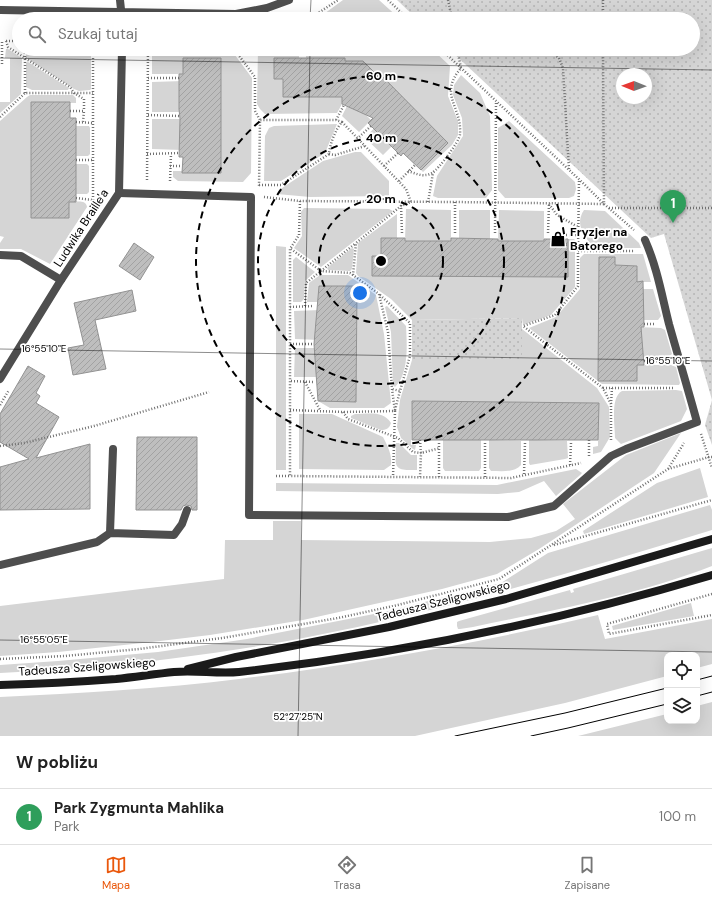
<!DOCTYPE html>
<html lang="pl">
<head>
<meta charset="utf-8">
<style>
	:root { --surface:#fff; --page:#f2f2f2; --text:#222; --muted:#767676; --line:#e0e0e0; --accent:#ea580c }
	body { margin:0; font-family:"DM Sans",sans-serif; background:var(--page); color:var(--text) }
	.controls { position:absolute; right:12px; bottom:12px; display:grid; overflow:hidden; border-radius:8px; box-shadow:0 4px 16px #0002 }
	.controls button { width:36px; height:36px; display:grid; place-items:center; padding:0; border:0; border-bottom:1px solid var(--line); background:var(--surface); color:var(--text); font:20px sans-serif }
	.compass { position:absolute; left:616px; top:68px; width:36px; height:36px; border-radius:50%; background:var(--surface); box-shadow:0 4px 16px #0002; rotate:271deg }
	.you { position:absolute; left:360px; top:293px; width:14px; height:14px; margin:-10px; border:3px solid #fff; border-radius:50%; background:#1a73e8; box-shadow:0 0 0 6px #1a73e833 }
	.badge { display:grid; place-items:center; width:26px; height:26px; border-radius:50%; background:var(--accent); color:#fff; font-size:13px; font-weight:700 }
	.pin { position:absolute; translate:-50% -33px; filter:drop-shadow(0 1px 2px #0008) }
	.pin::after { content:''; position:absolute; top:21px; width:14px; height:12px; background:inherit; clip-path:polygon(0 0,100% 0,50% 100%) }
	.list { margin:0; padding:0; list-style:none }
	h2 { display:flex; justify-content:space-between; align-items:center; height:52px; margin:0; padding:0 16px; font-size:17px }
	h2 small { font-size:13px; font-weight:400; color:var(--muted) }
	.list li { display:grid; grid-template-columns:26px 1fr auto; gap:12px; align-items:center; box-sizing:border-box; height:56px; padding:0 16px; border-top:1px solid var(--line) }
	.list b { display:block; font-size:15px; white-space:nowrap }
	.list p { margin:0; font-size:13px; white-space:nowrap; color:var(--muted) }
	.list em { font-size:13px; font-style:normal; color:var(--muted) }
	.icon { flex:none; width:22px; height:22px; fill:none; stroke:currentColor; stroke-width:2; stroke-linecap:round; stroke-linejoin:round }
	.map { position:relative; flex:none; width:712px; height:736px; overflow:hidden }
	.search { position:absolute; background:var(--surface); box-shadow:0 4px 16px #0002; left:12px; right:12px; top:12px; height:44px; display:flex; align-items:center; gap:10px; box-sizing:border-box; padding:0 14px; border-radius:22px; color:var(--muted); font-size:15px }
	.sheet { height:108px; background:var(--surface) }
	nav { display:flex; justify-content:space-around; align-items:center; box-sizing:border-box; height:56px; border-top:1px solid var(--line); background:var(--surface); font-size:11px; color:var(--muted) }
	nav a { display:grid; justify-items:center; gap:2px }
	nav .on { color:var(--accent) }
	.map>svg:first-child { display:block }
	.grass { fill:#d5d5d5 }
	.park { fill:url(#park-dots); fill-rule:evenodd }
	.building { fill:url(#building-hatch); stroke:#929292 }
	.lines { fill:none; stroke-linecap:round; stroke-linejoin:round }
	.path { stroke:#707070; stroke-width:2.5; stroke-dasharray:1 2; stroke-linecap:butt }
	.lane { stroke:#4e4e4e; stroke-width:8 }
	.street { stroke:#4e4e4e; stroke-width:8 }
	.secondary { stroke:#1b1b1b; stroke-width:8 }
	.tram { stroke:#000; stroke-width:1 }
	.ticks { fill:none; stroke:#000; stroke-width:1; stroke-opacity:0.45 }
	.ring { fill:none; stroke:#000; stroke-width:2; stroke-dasharray:7 5 }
	.labels { text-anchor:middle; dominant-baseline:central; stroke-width:3.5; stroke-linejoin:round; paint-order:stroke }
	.street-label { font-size:12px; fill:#000; stroke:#fff }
	.poi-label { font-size:12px; font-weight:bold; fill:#000; stroke:#fff; text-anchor:start }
	.ticks-label { font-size:10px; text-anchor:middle; fill:#000; stroke:#fff; stroke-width:3.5; stroke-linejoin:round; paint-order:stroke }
	.centre { fill:#000; stroke:#fff; stroke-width:2 }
	.ring-label { font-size:12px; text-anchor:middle; font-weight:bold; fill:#000; stroke:#fff; stroke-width:3.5; stroke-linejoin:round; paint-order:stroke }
</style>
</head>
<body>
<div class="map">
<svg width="712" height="736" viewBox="0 0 712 736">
	<defs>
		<pattern id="park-dots" width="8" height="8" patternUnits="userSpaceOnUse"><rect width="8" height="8" fill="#d5d5d5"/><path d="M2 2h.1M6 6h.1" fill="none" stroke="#b5b5b5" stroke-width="1.8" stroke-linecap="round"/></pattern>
		<pattern id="building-hatch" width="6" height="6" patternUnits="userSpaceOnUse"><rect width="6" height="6" fill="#bebebe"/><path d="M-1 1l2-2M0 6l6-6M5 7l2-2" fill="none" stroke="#a2a2a2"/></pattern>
	</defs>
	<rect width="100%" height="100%" fill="#fff"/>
	<path class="grass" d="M343,0H379L400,19H317Z
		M6,49H8L22,58L21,94L0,113V102H10V58H5Z
		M26,49H91V89L90,90L79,91L74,89L28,59L26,57Z
		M152,49H229L232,51L252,78L251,173L243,182L178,181L173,177V171H182L183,173H221V58H183V74H152Z
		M258,49H299V58L274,59V79H283V97H342V104L337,113L265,114L260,109L257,104Z
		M306,49H432L450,66L448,96L458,121V135L452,145L423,172L421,170L448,143L363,61H345V58H306Z
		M28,62L69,88L68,90H32L26,87V63Z
		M461,75L480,93L490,116L492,190L486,198H438L433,196L437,176L463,136L462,118L453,95L454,85Z
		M183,81L182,112H152V82Z
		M30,95H73L76,98V103L31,102V217L69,218V202C76,202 86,199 87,207L50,264L21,249H0V243L4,237L0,236V121L27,97Z
		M352,101L371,120L359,132L342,116L347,106Z
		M152,119H183L182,150L152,149Z
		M509,121L575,182L576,189L574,196L569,198H505L498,190V128Z
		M337,124L325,153L281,181H264L265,136L269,128L274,126Z
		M70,126H89L90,128V154L88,156H70Z
		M376,126L394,144L383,155L365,138Z
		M355,152H361L389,181V196L310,197L277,194L279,190L323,161Z
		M69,164H87L89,166V192L87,194H69Z
		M304,208L389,209L393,211L321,267L294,248L302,236L301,212Z
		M406,209L451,210V241H405Z
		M459,210H490V239L459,238Z
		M499,210L544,211V241H498Z
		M584,210L605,211L639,243L641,248H594C585,237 574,225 584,210Z
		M397,214V238L381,256H372V276L567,277L568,239H574L575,240V287L551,315L523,325L522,318L412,320L391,299L358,276L356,273L358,243Z
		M276,246L286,247V470H276Z
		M352,248L354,249L352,269L350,271L328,270L327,268Z
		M584,254H643L651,282H637V266L615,265L614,257H599V381H637V365H671L676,367L680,383L679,385L602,384L529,328L556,317L580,289V258Z
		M296,257L315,272L305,281L304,299L301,302H293V260Z
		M320,275H348L376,295L384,334L391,403L384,408H330L318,401H356L357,286H319L318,302H307L309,283Z
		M637,289H653L661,316L658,320H637Z
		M387,306L406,326C407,344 409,374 395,387L393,385L391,332L385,307Z
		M321,310V340L295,339L294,311Z
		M637,327L661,328L665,330L672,354L668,357H637Z
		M522,329L597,388L609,407L610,437L601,452L593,454V447L598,446V403L412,401L411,445H416L415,450L413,449L401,438L397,427L400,400L412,360H522Z
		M295,348H318L321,377H294Z
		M676,390L682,391L687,409L681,421L621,444L615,438C615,426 610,397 622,391Z
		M299,414H332L383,437C388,447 392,454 391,465L384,470L299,469Z
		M355,414C368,414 383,410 391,423C389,429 386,430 381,430L351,418V416Z
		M681,433L654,473L539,549L497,574L442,589L303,620L210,635L152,642L58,652L0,656V606L224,579L225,540H273V521H301V540L490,542L531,538L556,531L575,519L563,504L626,455Z
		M474,438H481V468L479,471H445L443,468V440H474Z
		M529,438L536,440L567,441L568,458L565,459L530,465L529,463Z
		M489,440L521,441V465C514,473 501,471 491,471L489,468Z
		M396,443H399L411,455H417V470C391,471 396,466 396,443Z
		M700,468L708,497L584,534L583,531L657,483Z
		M576,469L582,473L579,476L556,496L544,481L519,492L498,494L276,491V483L497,485Z
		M710,505L712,510V530C565,575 417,619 265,645C208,654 150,662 91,668C61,670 30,671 0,673V665L58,661L158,652L247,639L384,612L501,583L548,553Z
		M712,548V566C635,596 553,610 473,627L460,629H458L457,626V622L459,621L570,590L571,593L574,592L573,589Z
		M691,603L694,616L613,630L612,626Z
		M598,615L605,639L712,619V664L697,668V655H667V676L565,703L415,736H0V697C80,693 160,689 239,679C360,664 479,643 598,615Z
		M712,702V736H578L667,714V721H697V706Z"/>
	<path class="park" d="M397,0H712V445L705,425L712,400L664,234L651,238L449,49H693V19H417ZM622,74H646V98H622Z
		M522,318V360H412V320Z"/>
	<path class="building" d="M183,58H221V173H182L183,157H179L180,119L179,109V74H183Z
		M274,58H345V61H363L375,73L377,71L448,143L421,170L403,153L401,156L368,123L373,118L342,104V97H283V79H274Z
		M31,102H70V118H76V202H69V218H31Z
		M381,238H405V241H451V238L498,239V241H544V239H568V277L372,276V256H381Z
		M134,243L154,257L140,280L119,266Z
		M599,257H615V265L637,266V282L643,281L644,327H641L644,365H637V381H598Z
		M319,286H357L356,402L318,401L314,344Z
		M132,290L136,311L95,320L106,369L73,375L68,348L84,345L74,303Z
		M28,366L45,376L36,393L40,396L36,403L59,417L36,458L90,444V509L0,510V467L29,459L0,442V414Z
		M412,401L599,403L598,440H412Z
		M137,437H197V510H192L191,506L186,505L183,506L181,510H136Z"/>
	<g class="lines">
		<path class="path" d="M388,0L408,19
			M448,0L452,19
			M603,0V19
			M309,19L338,0
			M6,41L8,47L70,87L74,93L84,99V111
			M6,41H19
			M93,49V200H94
			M234,49L255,77V111L260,120L259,186
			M302,49V54
			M441,49L584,184L604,204L634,230
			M547,49L559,58L563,68L569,170
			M2,64V42
			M148,78H179
			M25,93V49
			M70,111H84L83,122
			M148,115L179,116
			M0,117L25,93H93
			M336,120L344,105
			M76,122L93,123
			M342,122L406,189L411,202L401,206L356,243L353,275L379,294L388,332L392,389L395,411
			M357,139L371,126
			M147,154L179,153
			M329,154L335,155L365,146
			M76,160H93
			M170,166H182
			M384,166L398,153
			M408,171C414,173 421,176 426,175C428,175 430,174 432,173C438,170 460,141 460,134C462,106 438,95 461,68L457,49
			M147,180L148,49
			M170,181L171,154
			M399,181L415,165
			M259,185H281L329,154C330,144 335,130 342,122L336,120H260
			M264,197L300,201L455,202L604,204L603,49
			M76,198L93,200L90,207
			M300,201L299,235L290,249V476L511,478L581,463
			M428,202L433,173
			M549,204L557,215L578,227
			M401,205L402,233
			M609,208H712
			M455,233V202
			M495,233L496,102
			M548,233L549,204
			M558,239V235H578
			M291,249L321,271L350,273L353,275
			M578,251L579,179
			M380,295L410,323V356L400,391L392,389
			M305,306L306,283L356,243
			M290,307L314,306
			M644,324H655
			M290,344H314
			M644,361H666
			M291,381L314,382
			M305,382L320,410
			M603,388H673
			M611,404L612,388
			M0,405L9,390
			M290,410L343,412L395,411L393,477
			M395,410L400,391
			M343,412L348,419L398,438L413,452L421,453L420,477
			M701,434L712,468
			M420,440L421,453L440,448
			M611,440V404L603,388L523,326L555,315L578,286V251H635
			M485,443V478
			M0,446L24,443L94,426L209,392
			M589,456V440
			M570,465L571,443
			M668,469L684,443
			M524,474L525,443
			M276,476H290
			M439,477V443
			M554,545L712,500
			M712,594L607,624L609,634L712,615
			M0,659L65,656L139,649L222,638L338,618L398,605L499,579L668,469L709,457H712"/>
		<path class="lane" d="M119,193L251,197L249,515L508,517L554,506L611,456L626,449L697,422C688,389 678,356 669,324C662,296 657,267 645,240
			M0,255L21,256L61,280"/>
		<path class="street" d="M120,0L122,19
			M0,10L236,14L267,8L289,0
			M0,379L61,280L119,193L122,49
			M110,533L174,535L182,524L187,510
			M0,565L97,542L110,533L113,449"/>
		<path class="secondary" d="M188,669L236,657L389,627L506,599L712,539
			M0,685C39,684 77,682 116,679C135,677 155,674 174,672C195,670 218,674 239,672C399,654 558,621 712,575"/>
		<path class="tram" d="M697,680L712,676
			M697,696L712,692
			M455,736L565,713L667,688
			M531,736L568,728L667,704"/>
	</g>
	<path class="ticks" d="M310,19L311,0M0,58L712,70M0,349L712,361M0,640L712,652M298,736L310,49"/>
	<g class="ring">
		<circle cx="381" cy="261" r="62"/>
		<circle cx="381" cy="261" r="123"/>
		<circle cx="381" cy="261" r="185"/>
	</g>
	<defs>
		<g id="shop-bare" transform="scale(1.2)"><path d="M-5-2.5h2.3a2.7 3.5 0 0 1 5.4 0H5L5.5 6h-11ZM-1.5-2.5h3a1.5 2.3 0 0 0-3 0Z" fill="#000" stroke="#fff" stroke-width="2.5" paint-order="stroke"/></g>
	</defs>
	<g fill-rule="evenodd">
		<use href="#shop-bare" x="558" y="239"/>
	</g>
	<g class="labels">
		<g class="street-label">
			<text transform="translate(81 228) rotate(-57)">Ludwika Braille'a</text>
			<text transform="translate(443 601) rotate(-14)">Tadeusza Szeligowskiego</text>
			<text transform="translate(87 667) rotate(-4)">Tadeusza Szeligowskiego</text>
		</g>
		<g class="poi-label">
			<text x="570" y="232">Fryzjer na<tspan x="570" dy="14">Batorego</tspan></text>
		</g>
	</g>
	<g class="ticks-label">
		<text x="44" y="352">16°55'10"E</text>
		<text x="668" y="364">16°55'10"E</text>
		<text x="44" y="643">16°55'05"E</text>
		<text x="298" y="720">52°27'25"N</text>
	</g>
	<circle cx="381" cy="261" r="6" class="centre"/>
	<g class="ring-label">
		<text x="381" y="80">60 m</text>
		<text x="381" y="142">40 m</text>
		<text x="381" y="203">20 m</text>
	</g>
</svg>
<div class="controls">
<button><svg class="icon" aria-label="locate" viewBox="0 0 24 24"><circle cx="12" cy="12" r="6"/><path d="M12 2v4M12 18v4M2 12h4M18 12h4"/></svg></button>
<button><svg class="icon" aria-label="layers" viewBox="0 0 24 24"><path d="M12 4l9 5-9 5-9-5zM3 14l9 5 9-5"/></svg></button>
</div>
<svg class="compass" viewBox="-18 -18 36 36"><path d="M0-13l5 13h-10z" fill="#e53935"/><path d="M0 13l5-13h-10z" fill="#767676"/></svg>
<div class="you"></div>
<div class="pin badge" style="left:673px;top:223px;background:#2e9e5b">1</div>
<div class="search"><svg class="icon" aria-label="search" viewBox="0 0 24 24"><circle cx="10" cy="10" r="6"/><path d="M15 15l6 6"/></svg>Szukaj tutaj</div>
</div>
<section class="sheet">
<h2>W pobliżu<small></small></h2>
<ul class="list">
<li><span class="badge" style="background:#2e9e5b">1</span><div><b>Park Zygmunta Mahlika</b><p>Park</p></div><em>100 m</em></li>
</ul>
</section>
<nav>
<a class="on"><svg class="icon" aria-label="map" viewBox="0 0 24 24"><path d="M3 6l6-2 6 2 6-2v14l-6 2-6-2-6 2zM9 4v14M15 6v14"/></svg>Mapa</a>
<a><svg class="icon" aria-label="directions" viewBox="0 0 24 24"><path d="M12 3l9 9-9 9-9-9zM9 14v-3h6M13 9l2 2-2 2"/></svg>Trasa</a>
<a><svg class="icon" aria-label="saved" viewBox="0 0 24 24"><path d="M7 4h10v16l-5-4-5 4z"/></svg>Zapisane</a>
</nav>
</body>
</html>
